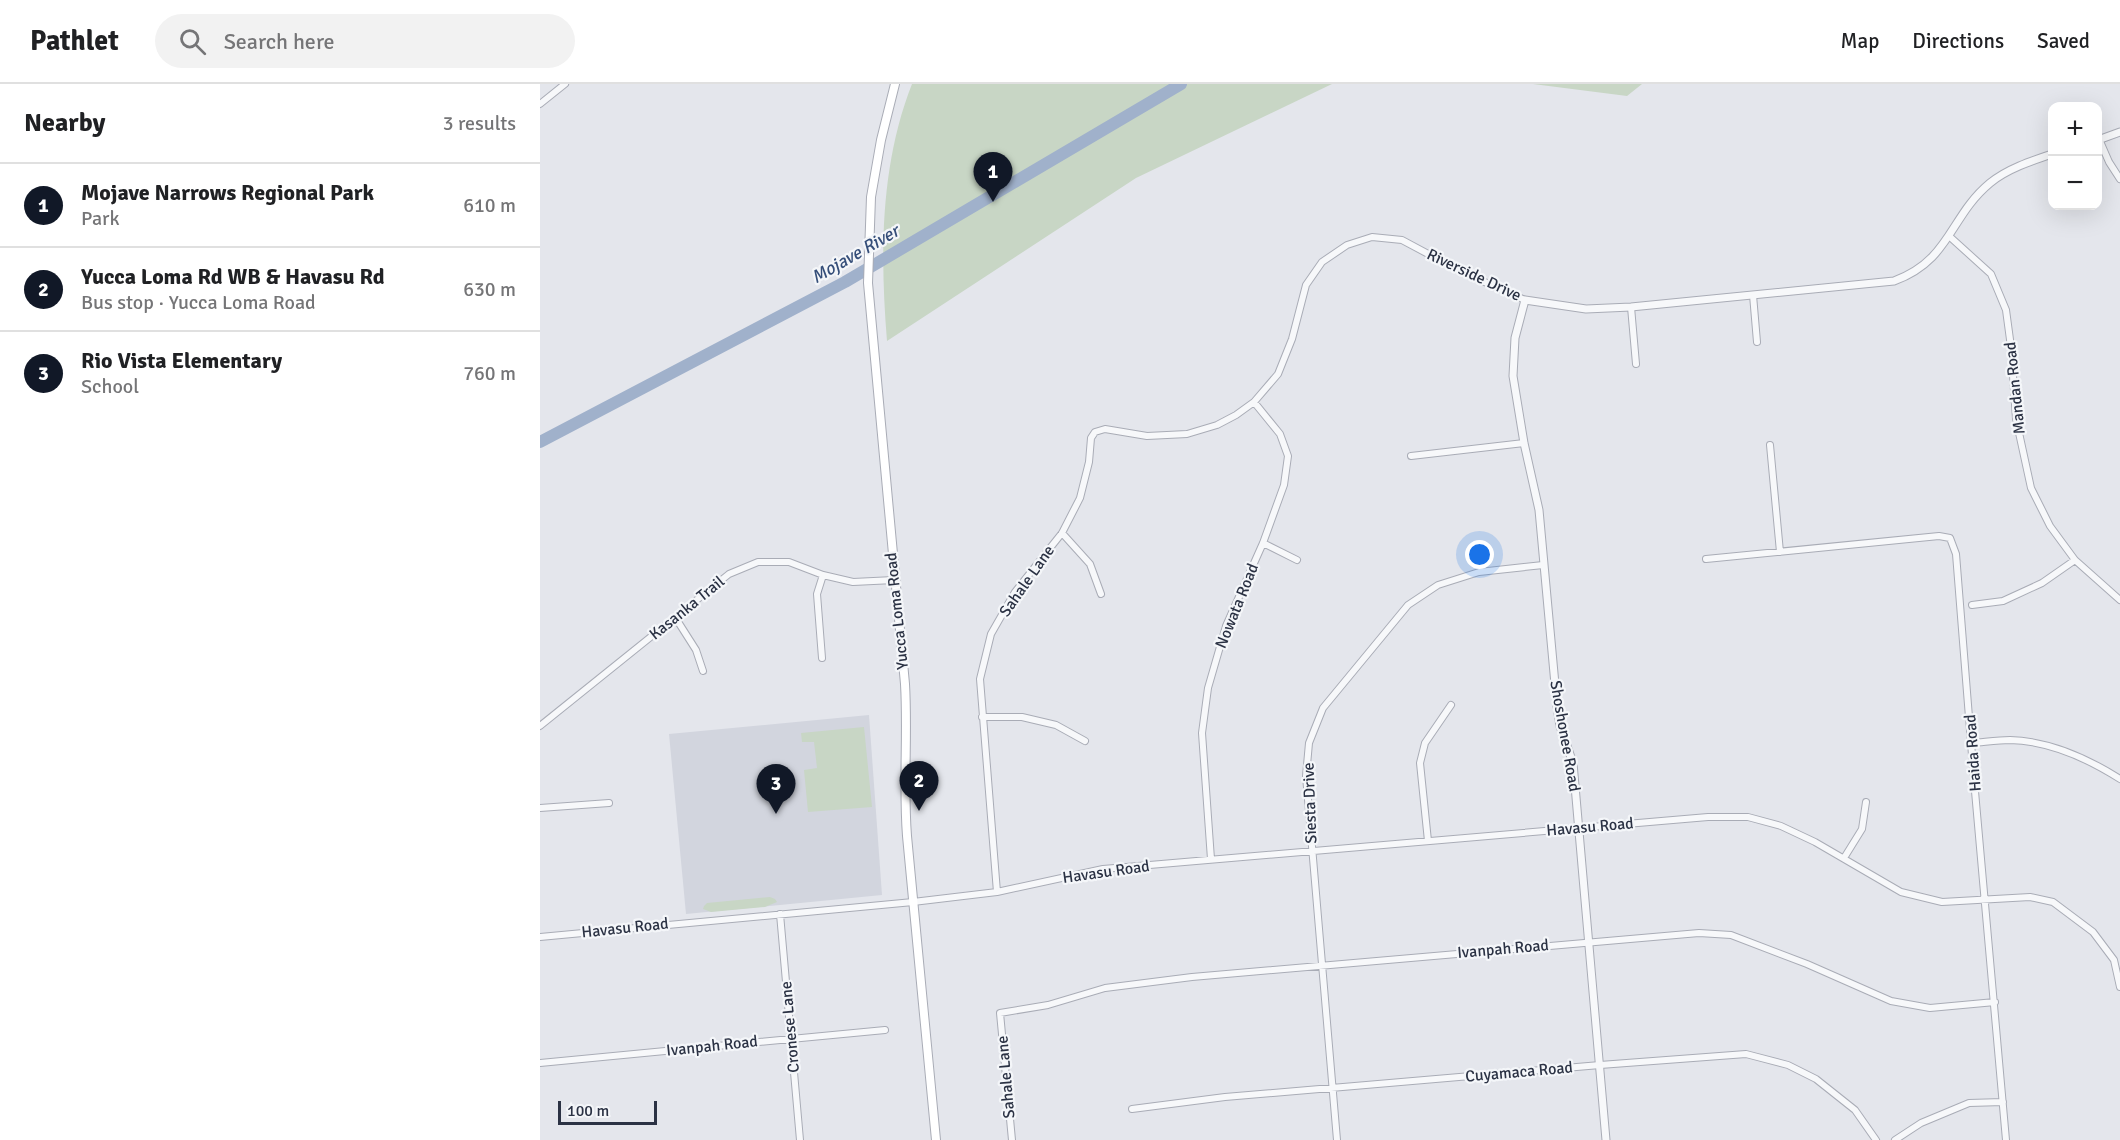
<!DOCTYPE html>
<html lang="en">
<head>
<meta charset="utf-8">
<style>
	:root { --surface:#fff; --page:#f2f2f2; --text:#202124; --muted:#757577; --line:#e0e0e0; --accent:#111827 }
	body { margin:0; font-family:Signika,sans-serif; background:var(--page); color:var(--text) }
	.controls { position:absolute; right:18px; top:18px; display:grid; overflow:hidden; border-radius:12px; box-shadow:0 6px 24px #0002 }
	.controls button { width:54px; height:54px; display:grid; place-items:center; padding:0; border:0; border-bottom:2px solid var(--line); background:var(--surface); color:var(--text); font:30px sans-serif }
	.scale { position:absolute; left:18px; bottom:15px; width:99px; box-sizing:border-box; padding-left:6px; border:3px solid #2b3244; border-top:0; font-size:16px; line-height:21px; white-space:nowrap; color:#2b3244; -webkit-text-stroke:4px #f4f6f9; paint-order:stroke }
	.you { position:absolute; left:940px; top:471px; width:21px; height:21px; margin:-15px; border:4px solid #fff; border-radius:50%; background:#1a73e8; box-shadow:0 0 0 9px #1a73e833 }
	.badge { display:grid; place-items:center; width:39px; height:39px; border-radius:50%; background:var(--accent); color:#fff; font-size:20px; font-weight:700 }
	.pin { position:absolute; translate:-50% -50px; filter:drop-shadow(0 2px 3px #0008) }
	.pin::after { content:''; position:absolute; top:32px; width:21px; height:18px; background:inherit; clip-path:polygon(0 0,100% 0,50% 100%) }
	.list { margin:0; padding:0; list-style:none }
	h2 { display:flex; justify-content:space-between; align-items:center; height:78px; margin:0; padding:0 24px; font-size:26px }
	h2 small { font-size:20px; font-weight:400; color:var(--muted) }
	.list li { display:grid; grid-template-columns:39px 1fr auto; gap:18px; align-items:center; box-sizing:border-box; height:84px; padding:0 24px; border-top:2px solid var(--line) }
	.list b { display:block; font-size:22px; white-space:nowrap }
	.list p { margin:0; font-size:20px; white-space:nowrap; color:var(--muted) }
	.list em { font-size:20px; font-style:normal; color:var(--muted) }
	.icon { flex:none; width:33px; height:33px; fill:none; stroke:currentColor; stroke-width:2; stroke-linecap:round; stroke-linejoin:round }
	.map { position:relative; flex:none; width:1580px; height:1056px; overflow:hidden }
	header { display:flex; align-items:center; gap:36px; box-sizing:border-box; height:84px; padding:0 30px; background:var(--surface); border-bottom:2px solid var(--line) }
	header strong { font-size:28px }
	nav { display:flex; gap:33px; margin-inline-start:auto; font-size:21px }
	.search { width:420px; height:54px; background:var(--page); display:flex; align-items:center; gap:15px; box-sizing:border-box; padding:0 21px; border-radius:33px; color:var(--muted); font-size:22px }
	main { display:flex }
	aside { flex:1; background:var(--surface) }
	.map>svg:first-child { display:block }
	.built { fill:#d2d5de }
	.green { fill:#c8d6c5 }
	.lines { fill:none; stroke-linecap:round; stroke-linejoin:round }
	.river { stroke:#a0b1cb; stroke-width:12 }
	.minor-casing { stroke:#a9acb6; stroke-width:8 }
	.tertiary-casing { stroke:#a9acb6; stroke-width:9 }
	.secondary-casing { stroke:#a9acb6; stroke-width:10 }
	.minor { stroke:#f7f8fa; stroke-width:6 }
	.tertiary { stroke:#f7f8fa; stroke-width:7 }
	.secondary { stroke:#fff; stroke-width:8 }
	.labels { text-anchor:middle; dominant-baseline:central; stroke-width:4.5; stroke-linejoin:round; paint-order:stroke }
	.street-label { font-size:16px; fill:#2b3244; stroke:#f4f6f9 }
	.water-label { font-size:18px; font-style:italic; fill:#354e79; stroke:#f4f6f9 }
</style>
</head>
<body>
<header>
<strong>Pathlet</strong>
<div class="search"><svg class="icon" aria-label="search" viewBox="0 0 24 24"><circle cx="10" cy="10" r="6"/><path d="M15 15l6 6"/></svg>Search here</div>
<nav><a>Map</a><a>Directions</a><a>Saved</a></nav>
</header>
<main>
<aside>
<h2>Nearby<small>3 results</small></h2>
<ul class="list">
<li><span class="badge">1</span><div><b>Mojave Narrows Regional Park</b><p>Park</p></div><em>610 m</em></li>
<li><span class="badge">2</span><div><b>Yucca Loma Rd WB &amp; Havasu Rd</b><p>Bus stop · Yucca Loma Road</p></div><em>630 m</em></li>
<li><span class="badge">3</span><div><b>Rio Vista Elementary</b><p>School</p></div><em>760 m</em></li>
</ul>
</aside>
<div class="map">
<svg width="1580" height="1056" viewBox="0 0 1580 1056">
	<rect width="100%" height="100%" fill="#e4e6ec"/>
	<path class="built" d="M329,631L342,811L146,830L129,650Z"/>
	<path class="green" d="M372,0H792L596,94L347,257C340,171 340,81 372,0Z
		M993,0H1102L1087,12Z
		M324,643L332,723L268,728L264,686L277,684L274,658H262L261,649Z
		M230,813L235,815L237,818L225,823L171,828L163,825L164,822L167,819Z"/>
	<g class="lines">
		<path class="river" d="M0,358L305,198L641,0"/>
		<g class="minor-casing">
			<path id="minor" d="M0,20L25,0
				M1559,55L1569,78L1580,95
				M1409,152L1451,190L1466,226L1471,263L1476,335L1491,404L1510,442L1535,476L1580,516
				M1213,211L1217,258
				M1091,223L1096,280
				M1230,361L1240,468
				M871,372L984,359
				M522,449L550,480L561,510
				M723,459L757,476
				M1166,475L1399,452L1410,454L1416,470L1434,696L1466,1056
				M1432,521L1463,517L1502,499L1535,476
				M135,533L156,566L163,587
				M282,574L277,510L283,491
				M442,633H482L516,641L545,657
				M0,642L189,490L218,478H249L283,491L313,498L354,496
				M1432,659C1445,658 1458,656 1470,656C1510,657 1547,674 1580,695
				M0,724L69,719
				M888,757L880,679L885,659L911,621
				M1304,774L1322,745L1326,718
				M671,775L662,649L668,604L686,542L723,459L744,401L748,372L740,350L714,318
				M457,808L440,595L451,550L475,508L522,449L540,414L549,378L551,354L555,348L565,345L607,352L647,350L677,341L696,331L714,318L738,290L752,255L766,201L782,178L807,161L832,153L862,156L920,187L985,216
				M240,830L260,1056
				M0,853L373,818L457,808L563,785L1168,733H1208L1241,742L1275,758L1361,808L1402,818L1490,813L1513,818L1553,848L1574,876L1580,903
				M0,979L345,946
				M592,1025L685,1013L1060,981L1206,970L1248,981L1276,995L1315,1026L1336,1056
				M472,1056L460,929L508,921L565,904L652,893L1159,849L1191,851L1267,880L1351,917L1390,924L1455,918
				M797,1056L766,692L769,659L783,624L868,521L898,501L939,488L1003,481
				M1355,1056L1381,1039L1429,1019L1463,1018"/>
		</g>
		<g class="tertiary-casing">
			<path id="tertiary" d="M1558,56L1580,48
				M1066,1056L1033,679L1020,642L1017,622L999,426L984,359L973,292L975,254L985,216L1046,225L1091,223L1354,197C1411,176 1409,133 1450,99C1467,85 1491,77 1512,70"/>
		</g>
		<g class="secondary-casing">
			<path id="secondary" d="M355,0L341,56L331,113L328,199L365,600C368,650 363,701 367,752L396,1056"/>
		</g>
		<use href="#minor" class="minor"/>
		<use href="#tertiary" class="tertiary"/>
		<use href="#secondary" class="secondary"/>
	</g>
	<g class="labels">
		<g class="street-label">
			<text transform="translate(934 191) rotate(25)">Riverside Drive</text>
			<text transform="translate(1475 304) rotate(-96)">Mandan Road</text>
			<text transform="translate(487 497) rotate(-55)">Sahale Lane</text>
			<text transform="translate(697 522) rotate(-68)">Nowata Road</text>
			<text transform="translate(147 524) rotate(-39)">Kasanka Trail</text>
			<text transform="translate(357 527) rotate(-96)">Yucca Loma Road</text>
			<text transform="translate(1025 652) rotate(80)">Shoshonee Road</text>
			<text transform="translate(1433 669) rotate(-94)">Haida Road</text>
			<text transform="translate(770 719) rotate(-92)">Siesta Drive</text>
			<text transform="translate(1050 743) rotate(-5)">Havasu Road</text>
			<text transform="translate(566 788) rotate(-8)">Havasu Road</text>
			<text transform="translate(85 844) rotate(-6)">Havasu Road</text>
			<text transform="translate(963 865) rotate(-5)">Ivanpah Road</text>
			<text transform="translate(250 943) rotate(-95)">Cronese Lane</text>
			<text transform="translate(172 962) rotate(-6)">Ivanpah Road</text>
			<text transform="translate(979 988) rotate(-5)">Cuyamaca Road</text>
			<text transform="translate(466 993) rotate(-95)">Sahale Lane</text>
		</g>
		<g class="water-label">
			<text transform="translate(315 170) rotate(-30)">Mojave River</text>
		</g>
	</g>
</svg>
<div class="controls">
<button>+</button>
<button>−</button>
</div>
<div class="scale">100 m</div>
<div class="you"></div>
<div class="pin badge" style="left:453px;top:118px">1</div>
<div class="pin badge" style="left:379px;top:727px">2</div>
<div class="pin badge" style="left:236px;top:730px">3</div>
</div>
</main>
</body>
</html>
